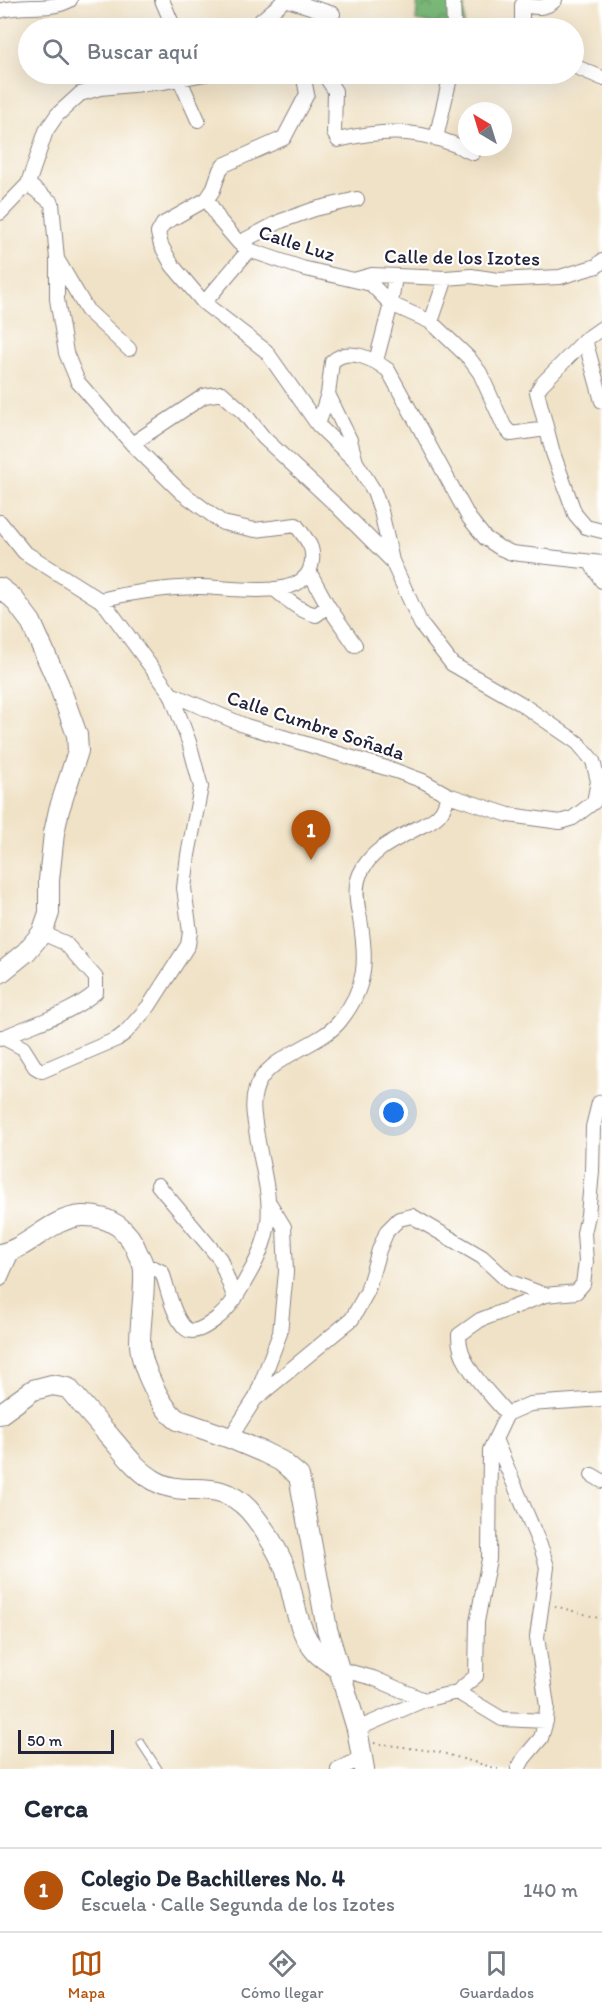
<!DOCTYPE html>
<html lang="es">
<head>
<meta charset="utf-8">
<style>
	:root { --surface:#fff; --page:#f2f2f3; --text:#1f2937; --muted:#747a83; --line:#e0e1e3; --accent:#b45309 }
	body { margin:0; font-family:Itim,sans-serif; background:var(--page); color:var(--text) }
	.compass { position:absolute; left:458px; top:102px; width:54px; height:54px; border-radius:50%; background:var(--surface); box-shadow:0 6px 24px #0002; rotate:322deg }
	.scale { position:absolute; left:18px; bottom:15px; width:96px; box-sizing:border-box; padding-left:6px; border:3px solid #22223b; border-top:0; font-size:16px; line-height:21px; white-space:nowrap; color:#22223b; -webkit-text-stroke:4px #fff; paint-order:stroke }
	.you { position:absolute; left:394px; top:1113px; width:21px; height:21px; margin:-15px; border:4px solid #fff; border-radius:50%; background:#1a73e8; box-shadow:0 0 0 9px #1a73e833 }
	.badge { display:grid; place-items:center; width:39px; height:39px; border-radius:50%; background:var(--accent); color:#fff; font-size:20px; font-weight:700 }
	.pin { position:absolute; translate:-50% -50px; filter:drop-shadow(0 2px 3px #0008) }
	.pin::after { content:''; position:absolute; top:32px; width:21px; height:18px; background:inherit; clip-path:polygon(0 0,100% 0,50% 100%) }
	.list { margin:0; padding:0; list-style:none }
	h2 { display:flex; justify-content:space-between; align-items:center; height:78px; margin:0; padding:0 24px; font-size:26px }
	h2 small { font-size:20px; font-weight:400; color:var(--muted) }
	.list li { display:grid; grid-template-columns:39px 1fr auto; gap:18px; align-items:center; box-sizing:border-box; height:84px; padding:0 24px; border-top:2px solid var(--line) }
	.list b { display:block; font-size:22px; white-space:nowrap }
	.list p { margin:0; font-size:20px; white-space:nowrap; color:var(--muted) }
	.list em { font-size:20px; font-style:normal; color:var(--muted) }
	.icon { flex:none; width:33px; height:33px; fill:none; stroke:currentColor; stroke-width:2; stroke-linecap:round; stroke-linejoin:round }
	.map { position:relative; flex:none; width:602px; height:1769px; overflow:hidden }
	.search { position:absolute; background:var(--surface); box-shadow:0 6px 24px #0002; left:18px; right:18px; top:18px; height:66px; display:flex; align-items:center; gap:15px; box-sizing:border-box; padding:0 21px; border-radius:33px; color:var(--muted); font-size:22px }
	.sheet { height:162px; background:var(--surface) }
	nav { display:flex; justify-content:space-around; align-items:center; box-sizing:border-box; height:84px; border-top:2px solid var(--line); background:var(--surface); font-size:16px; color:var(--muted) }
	nav a { display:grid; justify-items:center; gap:3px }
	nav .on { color:var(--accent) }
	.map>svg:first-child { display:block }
	.forest { fill:url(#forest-crowns); stroke:#4e6d5a; stroke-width:1.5 }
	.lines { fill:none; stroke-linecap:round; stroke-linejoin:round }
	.service-casing { stroke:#898280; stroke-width:9 }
	.minor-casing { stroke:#898280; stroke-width:16 }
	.secondary-casing { stroke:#898280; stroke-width:22 }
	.path { stroke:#898280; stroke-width:2; stroke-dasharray:1.5 4.5; stroke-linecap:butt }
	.service { stroke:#fff; stroke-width:7 }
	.minor { stroke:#fff; stroke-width:14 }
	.secondary { stroke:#fff; stroke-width:20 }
	.labels { text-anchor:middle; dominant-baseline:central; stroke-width:4.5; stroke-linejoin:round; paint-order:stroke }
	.street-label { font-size:20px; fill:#22223b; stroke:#fff }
</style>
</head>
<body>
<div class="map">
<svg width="602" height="1769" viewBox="0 0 602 1769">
	<defs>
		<pattern id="forest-crowns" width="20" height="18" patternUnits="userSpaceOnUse" patternTransform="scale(1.5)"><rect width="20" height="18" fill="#7ab878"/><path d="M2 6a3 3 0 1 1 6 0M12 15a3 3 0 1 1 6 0" fill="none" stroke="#649564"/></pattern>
	</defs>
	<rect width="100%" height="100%" fill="#fff"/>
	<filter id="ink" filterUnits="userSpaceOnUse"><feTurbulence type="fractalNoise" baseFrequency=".0167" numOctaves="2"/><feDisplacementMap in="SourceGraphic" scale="12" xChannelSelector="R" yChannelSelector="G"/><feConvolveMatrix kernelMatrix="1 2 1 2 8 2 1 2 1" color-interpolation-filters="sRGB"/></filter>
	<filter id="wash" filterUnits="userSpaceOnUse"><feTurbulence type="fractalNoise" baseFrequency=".008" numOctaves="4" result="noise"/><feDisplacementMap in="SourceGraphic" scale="24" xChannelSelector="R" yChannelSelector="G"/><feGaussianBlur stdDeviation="1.35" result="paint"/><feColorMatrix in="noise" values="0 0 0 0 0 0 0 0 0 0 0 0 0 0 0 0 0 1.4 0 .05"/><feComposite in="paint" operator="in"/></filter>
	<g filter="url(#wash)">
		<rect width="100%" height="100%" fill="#f0e2c6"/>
		<path class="forest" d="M418,0H464V28L416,21Z"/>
	</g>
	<g filter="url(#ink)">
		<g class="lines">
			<g class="service-casing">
				<path id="service" d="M141,1743L158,1769"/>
			</g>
			<g class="minor-casing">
				<path id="minor" d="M162,0L174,28
					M288,0L333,14
					M453,0L454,28
					M0,11C23,3 49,12 70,0
					M252,28L285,0
					M316,28L324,11
					M522,28V5C536,7 544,10 555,0
					M574,66L602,78
					M303,74L307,94L284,138L224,165L220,170L213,190L207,199L163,224L158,233L161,245L172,265L204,303L266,351L318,425L356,462
					M324,74L335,91L334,133L338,140C388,128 427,129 473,153
					M180,80L198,120
					M436,138L451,74
					M28,184L52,203L57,259V299L66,353L78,382L132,444L181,492L223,523L255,530L296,525C301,532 308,540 311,548C313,555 313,559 311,566C303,603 224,586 197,587C164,588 132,592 100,600
					M207,199L220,221L239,243L249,250L302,268L371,284L391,304L431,322L469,358L480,373L504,426L511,434L546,429
					M0,213L28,184L46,131L57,115L80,94L100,88L164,82L205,74
					M239,243L281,221L315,209L357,199
					M57,259L87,310L129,349
					M354,280L372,275L446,278L471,276L498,280L560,277L597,266L602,261
					M204,303L249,250
					M431,322L446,278
					M602,328L585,340L541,385L537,392L553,453L575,514L586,527L602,531
					M585,340L602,401
					M376,361L391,304L395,276
					M318,425L328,394L332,362C348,346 373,359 388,370L469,518L485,538L500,548L512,553L602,563
					M132,444L204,396L222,393L244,413L264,438L338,507L392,561
					M0,522L24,552L100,600L107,607L171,694L189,742L201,787L188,855L184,888L190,932L188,945L149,1006L125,1033L117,1039L42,1071L35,1067L23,1048L2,1037
					M590,562L602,581
					M310,573L328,606L355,645
					M274,589C287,599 299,611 316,615L328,606
					M171,694L246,726L396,771L423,781L448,795L509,815L560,822L573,818L594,802L598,781L593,761L578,743L520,703L452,664L421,624L392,561L381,511L374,491L356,462L350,440L328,394
					M0,1039C33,1023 68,1016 96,992V978L65,943L42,933
					M158,1185L220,1259L235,1299
					M144,1269L154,1268L162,1272C168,1289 172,1313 184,1327C193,1337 208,1325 216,1319C231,1308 239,1292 248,1276C281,1220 267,1196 257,1136C255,1122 251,1106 255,1092C263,1056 319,1048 340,1021C367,987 367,960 360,919C357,905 354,888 360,874C372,847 400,838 423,825C430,822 437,818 441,812C445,807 446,801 448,795
					M0,1279L12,1252
					M256,1397L280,1333L286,1272L284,1227L270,1204
					M507,1414C489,1392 458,1365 459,1335L480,1320L545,1295
					M230,1438L255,1399L352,1319L367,1292L379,1250L387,1231L399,1219L412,1216L482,1257L508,1281L545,1295L576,1292L583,1284L586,1262L584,1233L588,1215L592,1171L593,1127L599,1103L602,1102
					M495,1439L542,1550L547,1567L537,1637L547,1706L546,1721L541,1738L524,1758L518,1769
					M592,1475L602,1481
					M339,1669L373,1678L424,1700
					M457,1692L502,1719L546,1721
					M357,1729L424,1700L457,1692L476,1676L477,1622L489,1559L490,1450L507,1414L530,1404L602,1399
					M338,1769L363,1758"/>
			</g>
			<g class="secondary-casing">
				<path id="secondary" d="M0,588L13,598L31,622L59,685L77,735L78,751L59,810L54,833L49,880V913L42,933L26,952L0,973
					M0,1254C30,1248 50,1218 82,1216C110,1215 129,1229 138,1254C141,1259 144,1265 144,1271C145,1295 140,1320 140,1344C141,1366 161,1409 178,1420L230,1438L263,1452L281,1461L299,1476L327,1629L357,1729L364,1769
					M0,1414L33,1390L52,1385L68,1388C83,1406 98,1423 113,1440C125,1454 136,1469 152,1479C185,1501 216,1474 249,1510C263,1526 277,1549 285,1568C295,1597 295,1629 317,1653C323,1659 332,1664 339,1669"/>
			</g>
			<path class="path" d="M555,1606L602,1619
				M374,1743L439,1752L498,1769"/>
			<use href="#service" class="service"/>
			<use href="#minor" class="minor"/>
			<use href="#secondary" class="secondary"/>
		</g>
	</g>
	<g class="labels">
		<g class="street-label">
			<text transform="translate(297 243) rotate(18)">Calle Luz</text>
			<text transform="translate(462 257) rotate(1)">Calle de los Izotes</text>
			<text transform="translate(316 725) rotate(18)">Calle Cumbre Soñada</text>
		</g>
	</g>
</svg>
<svg class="compass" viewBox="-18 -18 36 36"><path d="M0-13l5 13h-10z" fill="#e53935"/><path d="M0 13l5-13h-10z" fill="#747a83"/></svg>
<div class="scale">50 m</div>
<div class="you"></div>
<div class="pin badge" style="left:311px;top:860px">1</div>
<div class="search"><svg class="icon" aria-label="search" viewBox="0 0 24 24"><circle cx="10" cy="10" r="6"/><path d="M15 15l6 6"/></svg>Buscar aquí</div>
</div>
<section class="sheet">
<h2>Cerca<small></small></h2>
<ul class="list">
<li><span class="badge">1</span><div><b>Colegio De Bachilleres No. 4</b><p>Escuela · Calle Segunda de los Izotes</p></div><em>140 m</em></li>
</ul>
</section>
<nav>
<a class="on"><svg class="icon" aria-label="map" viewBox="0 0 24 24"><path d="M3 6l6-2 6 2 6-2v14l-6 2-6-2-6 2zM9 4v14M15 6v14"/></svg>Mapa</a>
<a><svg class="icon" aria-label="directions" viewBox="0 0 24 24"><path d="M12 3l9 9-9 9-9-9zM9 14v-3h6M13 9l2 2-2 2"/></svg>Cómo llegar</a>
<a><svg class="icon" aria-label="saved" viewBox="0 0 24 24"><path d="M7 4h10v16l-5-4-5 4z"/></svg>Guardados</a>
</nav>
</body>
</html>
